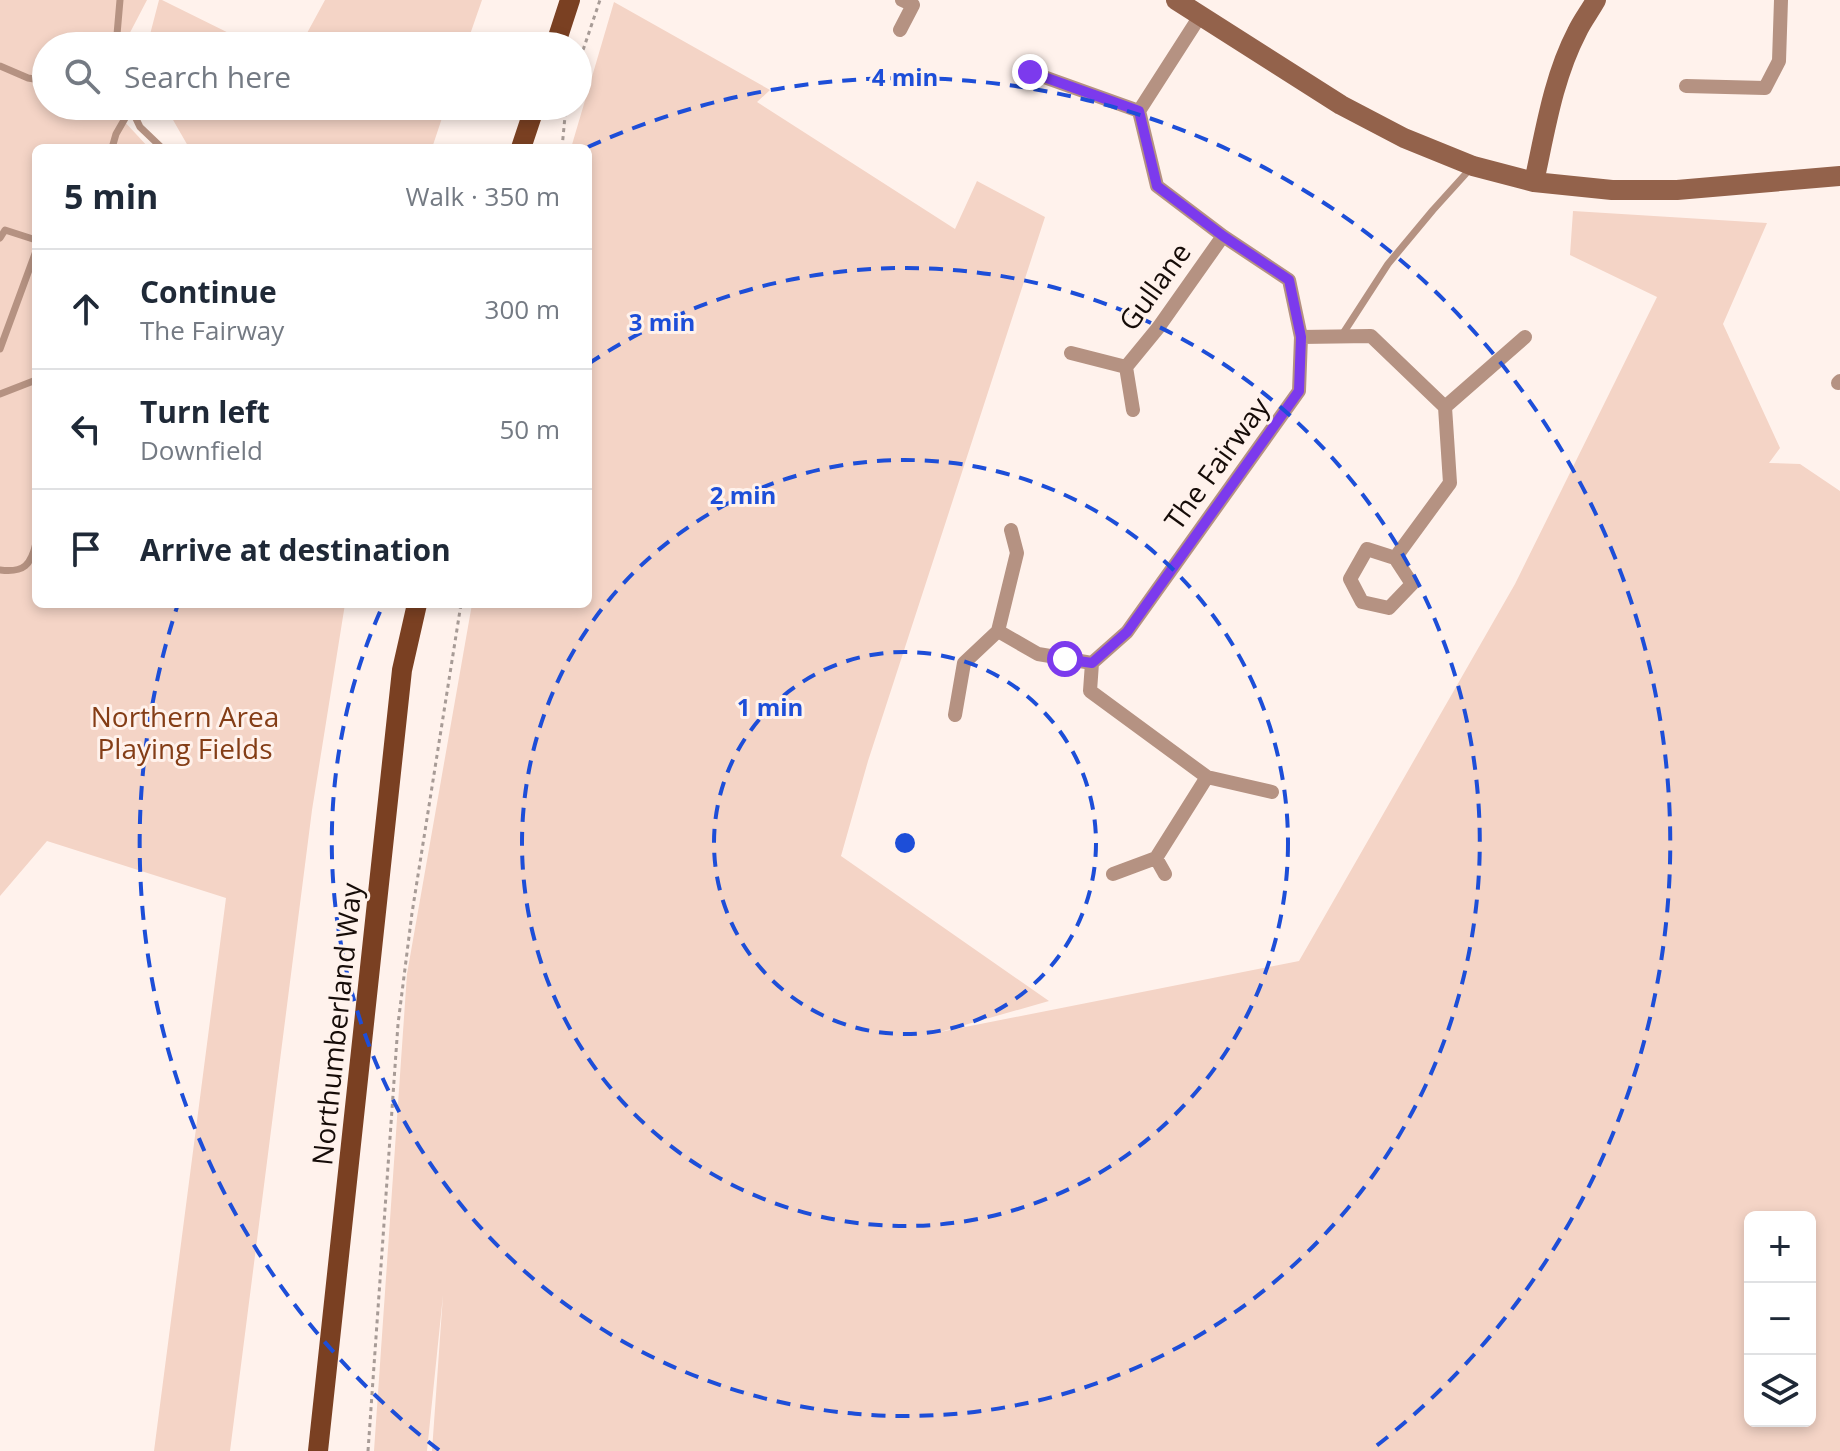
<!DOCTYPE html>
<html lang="en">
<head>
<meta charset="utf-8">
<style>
	:root { --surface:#fff; --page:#f2f2f3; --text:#1f2937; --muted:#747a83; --line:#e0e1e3 }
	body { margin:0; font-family:"Open Sans",sans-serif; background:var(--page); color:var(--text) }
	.controls { position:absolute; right:24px; bottom:24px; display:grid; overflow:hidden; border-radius:12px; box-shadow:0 4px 12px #0003 }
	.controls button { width:72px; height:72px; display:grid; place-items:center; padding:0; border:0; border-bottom:2px solid var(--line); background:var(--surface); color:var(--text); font:40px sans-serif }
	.stop { position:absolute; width:24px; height:24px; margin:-18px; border:6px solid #7c3aed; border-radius:50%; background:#fff }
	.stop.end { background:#7c3aed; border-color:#fff; box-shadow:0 2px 8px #0008 }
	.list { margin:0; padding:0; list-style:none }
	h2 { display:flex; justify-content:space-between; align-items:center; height:104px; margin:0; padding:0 32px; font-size:34px }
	h2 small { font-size:26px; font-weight:400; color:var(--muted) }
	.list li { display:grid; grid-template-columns:52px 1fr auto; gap:24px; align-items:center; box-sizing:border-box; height:120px; padding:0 32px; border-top:2px solid var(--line) }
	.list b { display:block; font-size:30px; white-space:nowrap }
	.list p { margin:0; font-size:26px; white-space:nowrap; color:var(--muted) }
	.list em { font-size:26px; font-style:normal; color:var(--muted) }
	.icon { flex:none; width:44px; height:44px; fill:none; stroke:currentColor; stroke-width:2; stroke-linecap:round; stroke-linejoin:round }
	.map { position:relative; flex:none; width:1840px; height:1451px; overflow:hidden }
	.search { position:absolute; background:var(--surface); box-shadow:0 4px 12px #0003; left:32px; top:32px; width:560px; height:88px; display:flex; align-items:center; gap:20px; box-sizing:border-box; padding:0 28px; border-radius:44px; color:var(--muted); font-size:30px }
	.panel { position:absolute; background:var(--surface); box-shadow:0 4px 12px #0003; left:32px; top:144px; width:560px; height:464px; border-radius:12px }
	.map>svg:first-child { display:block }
	.green { fill:#f4d4c6; fill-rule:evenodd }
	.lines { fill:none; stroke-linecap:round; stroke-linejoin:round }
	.path { stroke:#a79b96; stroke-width:3; stroke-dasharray:4 4; stroke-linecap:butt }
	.lane { stroke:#b59282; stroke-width:7 }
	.street { stroke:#b59282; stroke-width:14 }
	.secondary { stroke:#93624b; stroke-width:20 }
	.primary { stroke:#7a4022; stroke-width:20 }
	.route { stroke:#7c3aed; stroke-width:10 }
	.ring { fill:none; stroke:#1d4ed8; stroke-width:4; stroke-dasharray:14 10 }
	.labels { text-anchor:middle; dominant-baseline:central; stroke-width:6; stroke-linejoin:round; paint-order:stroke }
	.street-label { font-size:28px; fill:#160c08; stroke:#fff2ec }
	.park-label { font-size:28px; fill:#843d16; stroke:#fff2ec }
	.centre { fill:#1d4ed8; stroke:#fff2ec; stroke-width:4 }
	.ring-label { font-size:24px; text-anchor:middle; font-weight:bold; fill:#1d4ed8; stroke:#fff2ec; stroke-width:6; stroke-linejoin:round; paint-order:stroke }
</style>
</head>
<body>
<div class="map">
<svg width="1840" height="1451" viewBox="0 0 1840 1451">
	<rect width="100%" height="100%" fill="#fff2ec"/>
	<path class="green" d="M0,0H147L123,46H46V106H110L149,148H36V604H345L312,810L230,1451H154L226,898L47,841L0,896Z
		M159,0H162L255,46H147Z
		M325,0H482L466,46H300Z
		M614,2L770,90L757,102L955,229L977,181L1045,217L868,761L841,856L1049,1001L940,1032L1299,961L1515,584L1657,297L1570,255L1573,211L1767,223L1723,324L1780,448L1769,463L1800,464L1840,491V1451H432L443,1295L427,1451H374L407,974L472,604H588V148H571ZM1750,1217H1810V1421H1750Z
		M165,106H446L432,148H191L188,146Z"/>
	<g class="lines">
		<path class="path" d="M578,65L600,0
			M562,148L566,106
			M368,1451L398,1024L412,913L461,604"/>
		<path class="lane" d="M116,46L120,0
			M0,66L28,78L46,81
			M130,106L140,127L162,148
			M112,148L116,134L131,108
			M0,238L5,230L36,240
			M1342,335L1388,264L1433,210L1471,168
			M0,349L36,251
			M0,394L36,380
			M0,570C24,573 31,565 36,543"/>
		<path class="street" d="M900,30L913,5L902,0
			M1030,72L1139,111
			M1686,86L1765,88L1779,61L1781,0
			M1301,337L1371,336L1445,407L1450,483L1395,558L1367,549L1350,579L1362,602L1389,608L1412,584L1395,558
			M1071,353L1126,367L1158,328L1223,236
			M1126,367L1133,410
			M1838,383L1840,381
			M1445,407L1525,337
			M1011,530L1017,553L998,631L1038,654L1092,663
			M1092,663L1127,632L1299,391L1301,337L1289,280L1223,236L1157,186L1139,111L1200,16
			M1092,663L1090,691L1207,777L1272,792
			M955,715L964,663L998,631
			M1156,858L1165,874
			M1113,874L1156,858L1207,777"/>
		<path class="secondary" d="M1176,0L1341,105L1404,138L1473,166L1534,182L1612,190H1677L1840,176
			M1534,182C1545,132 1553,78 1577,32C1582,21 1590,11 1596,0"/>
		<path class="primary" d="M555,46L570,0
			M521,148L535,106
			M318,1451L402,670L417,604"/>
	</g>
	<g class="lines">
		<path class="route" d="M1030,72L1139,111L1157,186L1223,236L1289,280L1301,337L1299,391L1127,632L1092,663L1065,659"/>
	</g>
	<g class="ring">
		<circle cx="905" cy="843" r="191"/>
		<circle cx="905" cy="843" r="383"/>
		<path d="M588 364A574 574 0 1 1 383 605"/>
		<path d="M439 1450A765 765 0 0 1 177 607M588 147A765 765 0 0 1 1371 1450"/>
	</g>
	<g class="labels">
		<g class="street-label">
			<text transform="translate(1154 286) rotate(-54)">Gullane</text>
			<text transform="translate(1216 463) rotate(-54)">The Fairway</text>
			<text transform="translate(336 1024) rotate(-84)">Northumberland Way</text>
		</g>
		<g class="park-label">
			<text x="185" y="716">Northern Area<tspan x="185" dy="32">Playing Fields</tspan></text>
		</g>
	</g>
	<circle cx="905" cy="843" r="12" class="centre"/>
	<g class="ring-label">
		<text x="905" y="86">4 min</text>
		<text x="662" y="331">3 min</text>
		<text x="743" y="504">2 min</text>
		<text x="770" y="716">1 min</text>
	</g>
</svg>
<div class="controls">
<button>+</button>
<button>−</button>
<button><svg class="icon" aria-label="layers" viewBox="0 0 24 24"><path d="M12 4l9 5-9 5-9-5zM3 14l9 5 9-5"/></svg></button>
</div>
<div class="stop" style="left:1065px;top:659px"></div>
<div class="stop end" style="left:1030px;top:72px"></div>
<div class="search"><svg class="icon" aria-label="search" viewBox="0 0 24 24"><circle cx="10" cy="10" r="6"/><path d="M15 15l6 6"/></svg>Search here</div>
<section class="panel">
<h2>5 min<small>Walk · 350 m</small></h2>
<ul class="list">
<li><svg class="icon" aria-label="ahead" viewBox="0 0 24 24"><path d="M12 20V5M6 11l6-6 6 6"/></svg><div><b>Continue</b><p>The Fairway</p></div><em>300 m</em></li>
<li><svg class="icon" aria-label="left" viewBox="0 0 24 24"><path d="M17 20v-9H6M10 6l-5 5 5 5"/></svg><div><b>Turn left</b><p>Downfield</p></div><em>50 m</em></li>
<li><svg class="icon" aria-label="arrive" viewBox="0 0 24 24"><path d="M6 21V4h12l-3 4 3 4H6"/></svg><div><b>Arrive at destination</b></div></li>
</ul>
</section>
</div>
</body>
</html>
